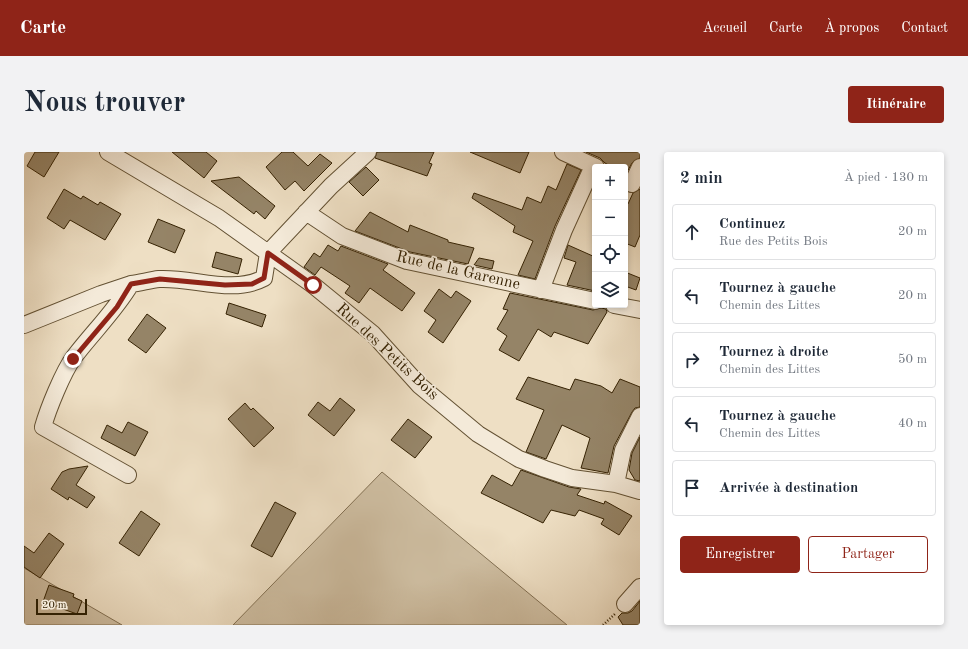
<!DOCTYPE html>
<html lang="fr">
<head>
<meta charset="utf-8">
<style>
	:root { --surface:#fff; --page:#f2f2f3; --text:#1f2937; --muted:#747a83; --line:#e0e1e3; --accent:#8f2418 }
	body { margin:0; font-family:"Old Standard TT",serif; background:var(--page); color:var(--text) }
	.controls { position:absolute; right:12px; top:12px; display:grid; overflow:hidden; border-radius:4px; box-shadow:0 2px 6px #0003 }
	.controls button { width:36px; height:36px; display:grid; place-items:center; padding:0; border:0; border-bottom:1px solid var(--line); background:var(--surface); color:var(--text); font:20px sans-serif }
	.scale { position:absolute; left:12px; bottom:10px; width:51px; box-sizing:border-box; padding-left:4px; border:2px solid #352203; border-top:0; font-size:11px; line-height:14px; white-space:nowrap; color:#352203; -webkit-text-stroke:3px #f4ead9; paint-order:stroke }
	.stop { position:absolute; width:12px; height:12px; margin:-9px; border:3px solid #8f2418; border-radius:50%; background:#fff }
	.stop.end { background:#8f2418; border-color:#fff; box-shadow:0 1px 4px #0008 }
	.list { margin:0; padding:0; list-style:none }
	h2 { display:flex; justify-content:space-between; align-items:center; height:52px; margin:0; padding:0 16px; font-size:17px }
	h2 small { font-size:13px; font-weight:400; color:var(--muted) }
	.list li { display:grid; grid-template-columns:26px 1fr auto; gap:12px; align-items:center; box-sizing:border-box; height:56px; margin:0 8px 8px; padding:0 8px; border:1px solid var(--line); border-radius:4px }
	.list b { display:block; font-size:15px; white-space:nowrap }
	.list p { margin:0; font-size:13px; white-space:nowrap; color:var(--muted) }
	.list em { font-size:13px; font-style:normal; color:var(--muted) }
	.actions { display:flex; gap:8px; padding:12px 16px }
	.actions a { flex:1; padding:9px 0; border:1px solid var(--accent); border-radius:4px; text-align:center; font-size:14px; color:var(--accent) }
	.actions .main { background:var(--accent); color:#fff }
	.icon { flex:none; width:22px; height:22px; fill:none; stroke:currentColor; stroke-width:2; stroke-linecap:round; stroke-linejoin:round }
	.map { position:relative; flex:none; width:616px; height:473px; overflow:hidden; border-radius:4px }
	header { display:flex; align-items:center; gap:24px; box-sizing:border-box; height:56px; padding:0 20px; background:var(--accent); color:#fff }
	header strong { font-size:19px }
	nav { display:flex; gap:22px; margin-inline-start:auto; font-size:14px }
	.intro { display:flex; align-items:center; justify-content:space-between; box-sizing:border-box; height:96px; padding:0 24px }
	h1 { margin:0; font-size:28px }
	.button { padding:10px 18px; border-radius:4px; background:var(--accent); color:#fff; font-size:14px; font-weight:700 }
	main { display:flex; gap:24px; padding:0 24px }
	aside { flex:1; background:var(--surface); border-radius:4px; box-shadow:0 2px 6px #0003 }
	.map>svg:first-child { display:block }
	.green { fill:#cfbfa3; stroke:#827053 }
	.building { fill:#958467; stroke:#352203 }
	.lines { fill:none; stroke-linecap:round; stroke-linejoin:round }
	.street-casing { stroke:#635133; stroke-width:18 }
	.path { stroke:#352203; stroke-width:2.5; stroke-dasharray:1 2; stroke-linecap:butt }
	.street { stroke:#f4ead9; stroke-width:16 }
	.route { stroke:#8f2418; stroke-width:5 }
	.labels { text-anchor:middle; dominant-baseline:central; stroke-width:3.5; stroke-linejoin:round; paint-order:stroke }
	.street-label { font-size:16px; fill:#352203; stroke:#f4ead9 }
</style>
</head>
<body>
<header>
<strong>Carte</strong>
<nav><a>Accueil</a><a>Carte</a><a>À propos</a><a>Contact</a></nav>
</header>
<div class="intro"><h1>Nous trouver</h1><a class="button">Itinéraire</a></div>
<main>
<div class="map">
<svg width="616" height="473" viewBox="0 0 616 473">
	<rect width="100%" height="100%" fill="#eedfc4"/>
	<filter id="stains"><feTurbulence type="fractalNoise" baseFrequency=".005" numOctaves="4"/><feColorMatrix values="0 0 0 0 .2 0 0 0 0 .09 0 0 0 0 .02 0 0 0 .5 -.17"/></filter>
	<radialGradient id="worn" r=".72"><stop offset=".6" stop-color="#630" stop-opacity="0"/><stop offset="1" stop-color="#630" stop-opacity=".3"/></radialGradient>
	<path class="green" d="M358,320L543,473H209Z
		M0,416L98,473H0Z"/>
	<path class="building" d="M11,0H35L20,25L3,14Z
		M148,0H182L193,9L180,26Z
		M258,0H269L284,14L296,2L308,11L280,39L271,29L261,38L242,15Z
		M353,0H410L405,11L408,12L403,24L351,6Z
		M446,0H505L496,21Z
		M562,0H616V6L608,11L602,22L601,15H588L581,11L576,6Z
		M543,12L557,18L531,74L511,127L494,123L509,89L489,80L491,74L448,46L450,41L498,58L503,45L517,51L524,34L532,38Z
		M342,15L355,28L339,44L325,30Z
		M215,25L251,54L241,67L232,59L230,62L187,29Z
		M40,37L57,47L59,44L74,53L76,50L97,62L81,88L46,68L40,77L23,66Z
		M616,37V83L611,95L601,91V51L604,52L609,41Z
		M346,60L384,80L386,73L424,88V90L450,96L444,112L386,100L331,79Z
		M134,67L161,78L151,101L124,90Z
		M304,93L314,99L317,94L364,112L359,118L391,141L378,159L346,136L335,151L321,141L326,134L297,115L291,123L280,115L290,101L296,105Z
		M544,93L571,105V139L543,133L552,110L540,106Z
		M192,100L218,107L214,122L188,115Z
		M455,106L470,109L468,117L450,113Z
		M601,120L616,126L612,138L601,134Z
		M415,137L427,146L432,139L447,149L419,191L404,180L412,168L400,159Z
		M486,141L569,158L577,156L582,157L583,160L564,192L530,180L527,185L514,177L495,209L475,198L483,184L473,177L484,158L479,157Z
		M205,151L242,163L238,175L202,162Z
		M123,162L142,176L122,201L104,188Z
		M504,225L546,238L551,227L577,234L588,241L596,227L616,235V255L611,256L608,260L590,294L584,321L557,316L566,286L538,273L522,307L502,300L520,258L492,247Z
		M316,246L331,258L310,284L284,263L294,250L306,259Z
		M221,251L227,258L229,256L250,276L230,295L204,267Z
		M384,267L408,285L391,306L367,288Z
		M104,270L124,280L111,304L77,286L83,273L98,281Z
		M616,285V329L611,328L605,318L608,301Z
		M64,314L52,333L71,345L63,356L45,345L44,348L27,337L38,320L45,317Z
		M497,318L545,335L557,337L553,343L580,352L581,349L608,364L595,383L577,372L580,367L555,358L551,364L527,358L519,371L457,341L468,323L488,334Z
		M251,350L272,361L248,405L227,394Z
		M117,359L136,372L115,404L95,391Z
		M25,381L40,392L16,426L0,415V394L10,401Z
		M25,433L50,442L49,445L58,449L53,462L19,450Z
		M616,449V473H599L594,465L598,461H604L608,459Z"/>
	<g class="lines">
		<g class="street-casing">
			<path id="street" d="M84,0L195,66L289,133L349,182L395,233L454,282L495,307L521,317L548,326L592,332L616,339
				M539,0L572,15
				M608,32L616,15
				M282,60L318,84L383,109L571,149
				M517,138L540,78L569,14
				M590,153L616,158
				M0,173L77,142L107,132
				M104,323L19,275C24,257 39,220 50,205C69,180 91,159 107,132C116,131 126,128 135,127C169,125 208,143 240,126L244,101L307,34L344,0
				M592,332L599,298L616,264
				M601,452L616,435"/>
		</g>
		<path class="path" d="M579,473L591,462"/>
		<use href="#street" class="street"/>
	</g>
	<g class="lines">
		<path class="route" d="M49,207L93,155L107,132L136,127L201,133L228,132L240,126L244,101L289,133"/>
	</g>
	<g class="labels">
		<g class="street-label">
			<text transform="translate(434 119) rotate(13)">Rue de la Garenne</text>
			<text transform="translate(363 200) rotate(43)">Rue des Petits Bois</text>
		</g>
	</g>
	<rect width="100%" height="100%" filter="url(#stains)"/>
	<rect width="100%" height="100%" fill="url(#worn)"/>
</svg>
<div class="controls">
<button>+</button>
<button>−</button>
<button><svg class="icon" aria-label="locate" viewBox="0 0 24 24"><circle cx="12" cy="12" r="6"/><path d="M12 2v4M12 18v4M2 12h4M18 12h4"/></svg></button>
<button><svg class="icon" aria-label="layers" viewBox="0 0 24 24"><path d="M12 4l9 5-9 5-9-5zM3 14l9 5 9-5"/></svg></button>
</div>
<div class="scale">20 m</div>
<div class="stop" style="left:289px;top:133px"></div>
<div class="stop end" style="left:49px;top:207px"></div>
</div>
<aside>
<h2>2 min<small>À pied · 130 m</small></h2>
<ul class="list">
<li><svg class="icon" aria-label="ahead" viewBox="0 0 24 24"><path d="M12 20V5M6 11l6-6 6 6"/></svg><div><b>Continuez</b><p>Rue des Petits Bois</p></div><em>20 m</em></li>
<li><svg class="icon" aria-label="left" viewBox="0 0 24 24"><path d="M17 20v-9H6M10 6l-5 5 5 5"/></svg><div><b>Tournez à gauche</b><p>Chemin des Littes</p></div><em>20 m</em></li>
<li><svg class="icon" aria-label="right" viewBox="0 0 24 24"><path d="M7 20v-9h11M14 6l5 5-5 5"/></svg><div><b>Tournez à droite</b><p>Chemin des Littes</p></div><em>50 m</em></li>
<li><svg class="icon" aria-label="left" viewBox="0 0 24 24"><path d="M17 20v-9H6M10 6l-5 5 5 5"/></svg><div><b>Tournez à gauche</b><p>Chemin des Littes</p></div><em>40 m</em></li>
<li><svg class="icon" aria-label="arrive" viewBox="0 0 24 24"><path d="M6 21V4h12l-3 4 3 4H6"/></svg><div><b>Arrivée à destination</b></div></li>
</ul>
<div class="actions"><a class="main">Enregistrer</a><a>Partager</a></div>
</aside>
</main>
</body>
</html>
